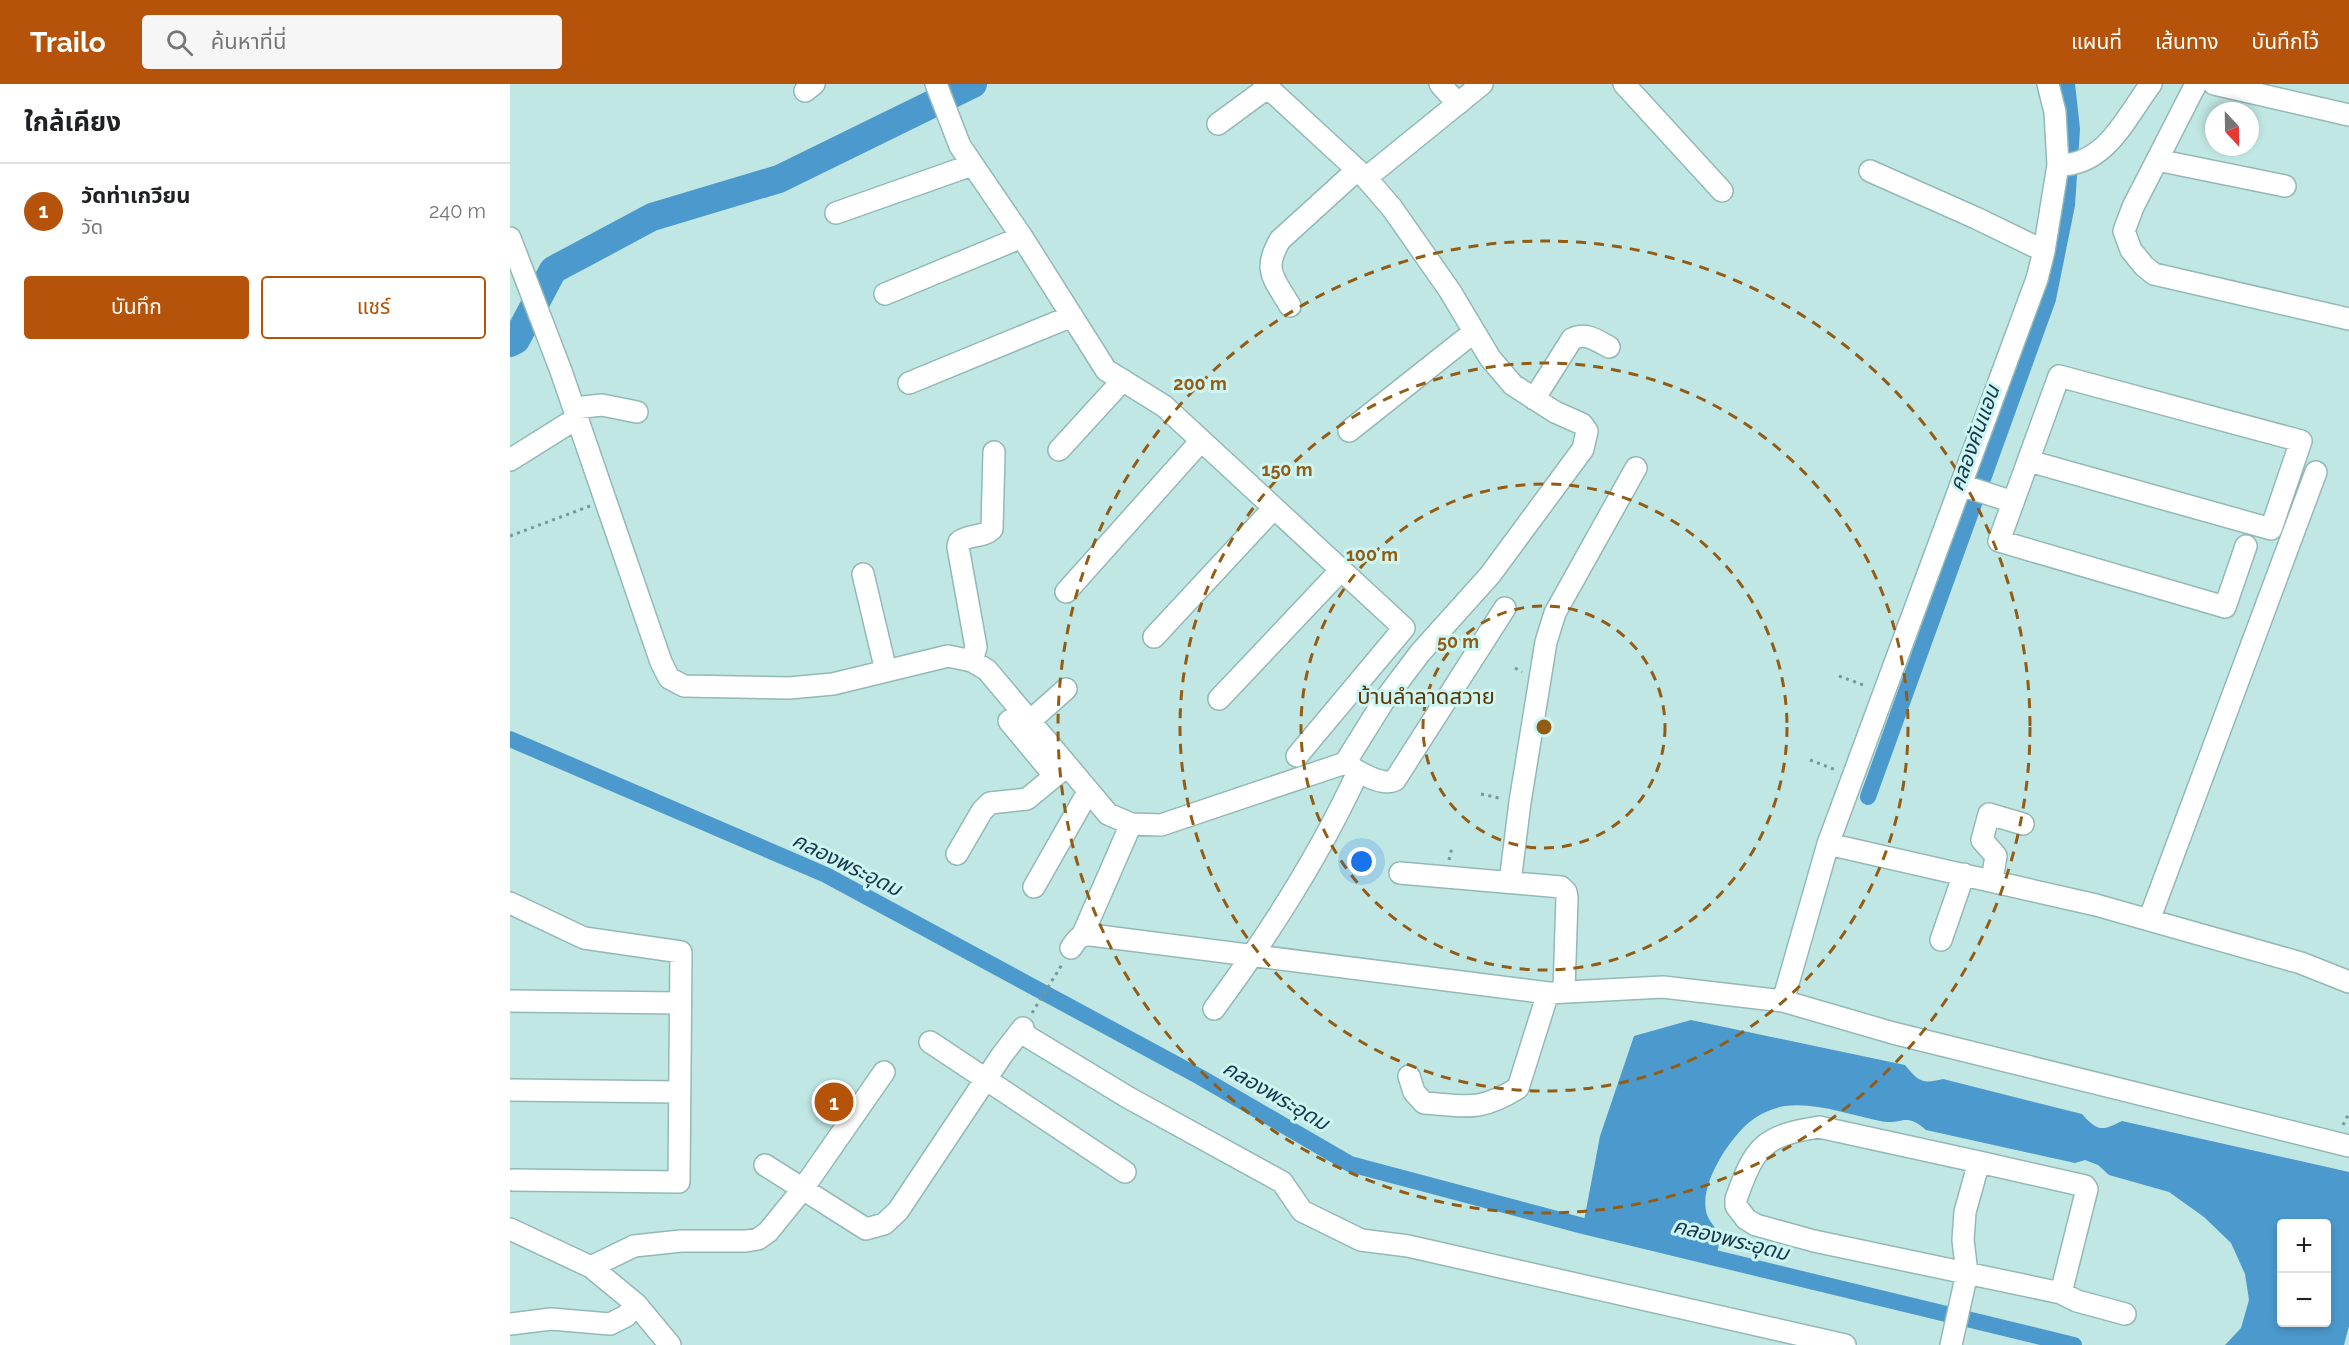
<!DOCTYPE html>
<html lang="th">
<head>
<meta charset="utf-8">
<style>
	:root { --surface:#fff; --page:#f6f6f6; --text:#202124; --muted:#757577; --line:#e0e0e0; --accent:#b45309 }
	body { margin:0; font-family:Raleway,"Noto Sans Thai",sans-serif; background:var(--page); color:var(--text) }
	.controls { position:absolute; right:18px; bottom:18px; display:grid; overflow:hidden; border-radius:6px; box-shadow:0 3px 9px #0003 }
	.controls button { width:54px; height:54px; display:grid; place-items:center; padding:0; border:0; border-bottom:2px solid var(--line); background:var(--surface); color:var(--text); font:30px sans-serif }
	.compass { position:absolute; left:1695px; top:18px; width:54px; height:54px; border-radius:50%; background:var(--surface); box-shadow:0 3px 9px #0003; rotate:158deg }
	.you { position:absolute; left:852px; top:778px; width:21px; height:21px; margin:-15px; border:4px solid #fff; border-radius:50%; background:#1a73e8; box-shadow:0 0 0 9px #1a73e833 }
	.badge { display:grid; place-items:center; width:39px; height:39px; border-radius:50%; background:var(--accent); color:#fff; font-size:20px; font-weight:700 }
	.pin { position:absolute; translate:-50% -50%; border:3px solid #fff; box-shadow:0 2px 6px #0006 }
	.list { margin:0; padding:0; list-style:none }
	h2 { display:flex; justify-content:space-between; align-items:center; height:78px; margin:0; padding:0 24px; font-size:26px }
	h2 small { font-size:20px; font-weight:400; color:var(--muted) }
	.list li { display:grid; grid-template-columns:39px 1fr auto; gap:18px; align-items:center; box-sizing:border-box; height:96px; padding:0 24px; border-top:2px solid var(--line) }
	.list b { display:block; font-size:22px; white-space:nowrap }
	.list p { margin:0; font-size:20px; white-space:nowrap; color:var(--muted) }
	.list em { font-size:20px; font-style:normal; color:var(--muted) }
	.actions { display:flex; gap:12px; padding:18px 24px }
	.actions a { flex:1; padding:14px 0; border:2px solid var(--accent); border-radius:6px; text-align:center; font-size:21px; color:var(--accent) }
	.actions .main { background:var(--accent); color:#fff }
	.icon { flex:none; width:33px; height:33px; fill:none; stroke:currentColor; stroke-width:2; stroke-linecap:round; stroke-linejoin:round }
	.map { position:relative; flex:none; width:1839px; height:1261px; overflow:hidden }
	header { display:flex; align-items:center; gap:36px; box-sizing:border-box; height:84px; padding:0 30px; background:var(--accent); color:#fff }
	header strong { font-size:28px }
	nav { display:flex; gap:33px; margin-inline-start:auto; font-size:21px }
	.search { width:420px; height:54px; background:var(--page); display:flex; align-items:center; gap:15px; box-sizing:border-box; padding:0 21px; border-radius:6px; color:var(--muted); font-size:22px }
	main { display:flex }
	aside { flex:1; background:var(--surface) }
	.map>svg:first-child { display:block }
	.water { fill:#4c9acd; fill-rule:evenodd }
	.lines { fill:none; stroke-linecap:round; stroke-linejoin:round }
	.canal { stroke:#4c9acd; stroke-width:16 }
	.river { stroke:#4c9acd; stroke-width:28 }
	.minor-casing { stroke:#93b9b6; stroke-width:24 }
	.path { stroke:#7a9694; stroke-width:3; stroke-dasharray:3 4.5; stroke-linecap:butt }
	.minor { stroke:#fff; stroke-width:21 }
	.ring { fill:none; stroke:#935c14; stroke-width:3; stroke-dasharray:10 8 }
	.labels { text-anchor:middle; dominant-baseline:central; stroke-width:6; stroke-linejoin:round; paint-order:stroke }
	.water-label { font-size:21px; font-style:italic; fill:#15364c; stroke:#cdf5f1 }
	.quarter-label { font-size:22px; fill:#5c3604; stroke:#cdf5f1 }
	.centre { fill:#935c14; stroke:#cdf5f1; stroke-width:3 }
	.ring-label { font-size:18px; text-anchor:middle; font-weight:bold; fill:#935c14; stroke:#cdf5f1; stroke-width:6; stroke-linejoin:round; paint-order:stroke }
</style>
</head>
<body>
<header>
<strong>Trailo</strong>
<div class="search"><svg class="icon" aria-label="search" viewBox="0 0 24 24"><circle cx="10" cy="10" r="6"/><path d="M15 15l6 6"/></svg>ค้นหาที่นี่</div>
<nav><a>แผนที่</a><a>เส้นทาง</a><a>บันทึกไว้</a></nav>
</header>
<main>
<aside>
<h2>ใกล้เคียง<small></small></h2>
<ul class="list">
<li><span class="badge">1</span><div><b>วัดท่าเกวียน</b><p>วัด</p></div><em>240 m</em></li>
</ul>
<div class="actions"><a class="main">บันทึก</a><a>แชร์</a></div>
</aside>
<div class="map">
<svg width="1839" height="1261" viewBox="0 0 1839 1261">
	<rect width="100%" height="100%" fill="#c0e7e4"/>
	<path class="water" d="M1181,936L1395,981C1409,998 1412,1000 1433,995L1572,1030C1588,1048 1592,1047 1612,1037L1839,1088V1242L1834,1261H1715L1731,1244L1739,1216L1735,1190L1721,1159L1694,1133L1659,1108L1599,1091L1588,1081L1575,1076L1565,1079L1416,1046C1394,1027 1393,1042 1370,1037C1340,1031 1306,1018 1275,1022C1267,1023 1252,1029 1245,1034C1222,1049 1185,1104 1198,1133C1201,1139 1207,1146 1211,1151L1206,1174L1073,1142L1090,1052L1124,952ZM1772,1140H1816V1238H1772Z"/>
	<g class="lines">
		<path class="canal" d="M0,655L316,791L690,993L840,1080L1073,1142L1564,1261
			M1358,713L1538,215L1557,121L1562,45L1557,0"/>
		<path class="river" d="M0,259L6,256L43,186L142,133L269,95L463,0"/>
		<g class="minor-casing">
			<path id="minor" d="M426,0L450,62L512,153L596,286L654,322L894,544L787,672
				M930,0L948,20
				M1114,0L1212,107
				M1538,0L1545,28L1548,81L1534,167L1527,195L1318,760L1586,821L1791,879L1839,898
				M1686,0L1623,123L1614,147L1621,166L1634,182L1644,190L1839,235
				M1704,0L1839,31
				M295,7L304,0
				M708,40L757,4
				M1647,76L1775,102
				M1548,81C1596,82 1616,33 1641,0
				M1360,87L1466,134L1534,167
				M856,94L972,0
				M326,129L462,81
				M0,154L51,287L151,578L159,594L174,602L279,604L323,600L438,572L462,577L477,586L598,730L621,740L651,741L835,679L873,618L910,569L980,491L1073,365L1077,347L1072,340L1045,328L1003,301L980,274L940,207L882,124L856,94L754,0
				M375,210L512,153
				M780,222C764,194 752,187 770,156L847,86
				M399,299L562,232
				M1024,315L1062,255C1076,248 1086,256 1099,263
				M64,324L92,321L127,328
				M839,347L964,248
				M549,366L613,296
				M0,376L67,334
				M1519,377L1761,445L1791,357L1549,292L1489,457L1715,523L1736,462
				M1451,401L1503,418
				M353,490L376,587
				M556,508L690,358
				M644,553L763,425
				M462,577L466,563L448,463L449,458C458,450 473,454 482,445L484,368
				M709,615L831,486
				M499,637L544,691
				M520,637L556,605
				M838,681C848,688 873,703 885,696L995,524
				M447,770L472,727L480,719L517,715L557,682
				M890,789L1051,803L1056,808L1057,814L1054,907
				M1482,796L1486,772L1472,756L1479,730L1513,740
				M1000,798L1010,718L1036,558L1045,529L1126,384
				M524,803L578,708
				M0,819L74,854L171,868L169,1098L3,1096
				M1639,836L1806,388
				M573,850L621,740
				M1431,856L1454,790
				M561,864C567,855 570,850 581,851L1038,909L1153,903L1273,917L1383,949L1839,1062
				M0,917L170,919
				M1273,917L1318,760
				M704,925C758,852 810,770 848,688
				M510,948L619,1014L772,1098L792,1127L851,1156L898,1162L1335,1261
				M420,958L615,1088
				M899,992L904,1008L914,1019C958,1022 969,1028 1008,1004L1038,909
				M0,1006L168,1008
				M1469,1078L1575,1102L1577,1105L1551,1209
				M255,1081L356,1145L374,1140L388,1127L492,971L513,944
				M0,1145L81,1183L126,1220L160,1261
				M81,1183L124,1162L171,1157H236L248,1155L258,1148L292,1106L374,988
				M0,1240L41,1235L100,1240L116,1232L126,1220
				M1441,1261L1457,1189L1453,1156L1455,1128L1469,1078L1309,1043C1253,1052 1245,1062 1226,1115V1122L1230,1127L1236,1135L1246,1141L1304,1157L1551,1209L1567,1217L1615,1230"/>
		</g>
		<path class="path" d="M0,452L80,422
			M1005,584L1012,588
			M1329,592L1356,602
			M1300,676L1326,686
			M971,710L993,715
			M939,776L942,763
			M522,929L553,879
			M1833,1041L1839,1029"/>
		<use href="#minor" class="minor"/>
	</g>
	<g class="ring">
		<circle cx="1034" cy="643" r="121"/>
		<circle cx="1034" cy="643" r="243"/>
		<circle cx="1034" cy="643" r="364"/>
		<circle cx="1034" cy="643" r="486"/>
	</g>
	<g class="labels">
		<g class="water-label">
			<text transform="translate(1464 354) rotate(-70)">คลองคันแอน</text>
			<text transform="translate(337 780) rotate(26)">คลองพระอุดม</text>
			<text transform="translate(766 1011) rotate(30)">คลองพระอุดม</text>
			<text transform="translate(1221 1155) rotate(14)">คลองพระอุดม</text>
		</g>
		<g class="quarter-label">
			<text x="916" y="612">บ้านลำลาดสวาย</text>
		</g>
	</g>
	<circle cx="1034" cy="643" r="9" class="centre"/>
	<g class="ring-label">
		<text x="690" y="306">200 m</text>
		<text x="777" y="392">150 m</text>
		<text x="862" y="477">100 m</text>
		<text x="948" y="564">50 m</text>
	</g>
</svg>
<div class="controls">
<button>+</button>
<button>−</button>
</div>
<svg class="compass" viewBox="-18 -18 36 36"><path d="M0-13l5 13h-10z" fill="#e53935"/><path d="M0 13l5-13h-10z" fill="#757577"/></svg>
<div class="you"></div>
<div class="pin badge" style="left:324px;top:1018px">1</div>
</div>
</main>
</body>
</html>
